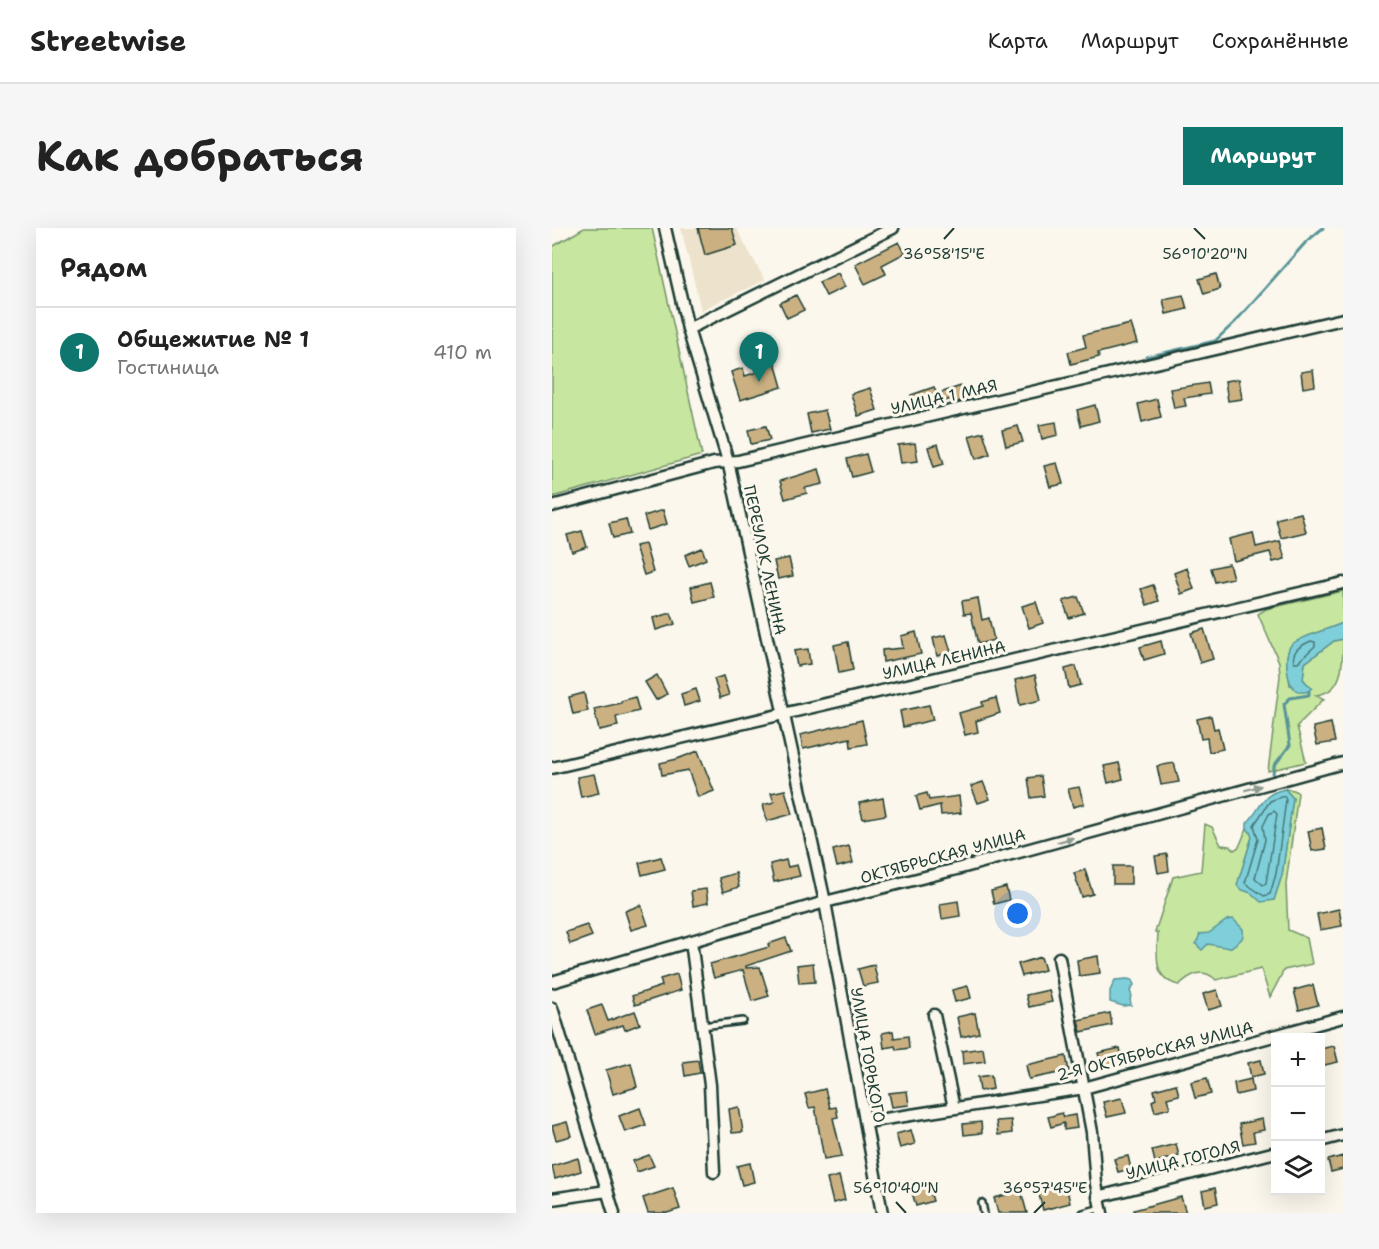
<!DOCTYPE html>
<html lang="ru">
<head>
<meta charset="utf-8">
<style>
	:root { --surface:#fff; --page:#f6f6f6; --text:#222; --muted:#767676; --line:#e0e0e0; --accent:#0f766e }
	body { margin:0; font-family:"Shantell Sans",sans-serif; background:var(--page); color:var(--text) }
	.controls { position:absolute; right:18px; bottom:18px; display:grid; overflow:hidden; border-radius:0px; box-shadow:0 6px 24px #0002 }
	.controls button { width:54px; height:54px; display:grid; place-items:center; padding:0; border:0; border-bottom:2px solid var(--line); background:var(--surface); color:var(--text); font:30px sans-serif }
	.you { position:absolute; left:466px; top:686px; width:21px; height:21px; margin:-15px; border:4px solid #fff; border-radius:50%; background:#1a73e8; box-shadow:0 0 0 9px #1a73e833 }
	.badge { display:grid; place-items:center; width:39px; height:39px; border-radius:50%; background:var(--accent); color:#fff; font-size:20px; font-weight:700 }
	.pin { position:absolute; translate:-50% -50px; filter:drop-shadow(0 2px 3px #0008) }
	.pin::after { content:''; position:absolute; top:32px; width:21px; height:18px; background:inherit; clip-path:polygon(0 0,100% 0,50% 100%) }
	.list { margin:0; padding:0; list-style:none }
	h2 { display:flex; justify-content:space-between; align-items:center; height:78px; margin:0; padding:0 24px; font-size:26px }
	h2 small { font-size:20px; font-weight:400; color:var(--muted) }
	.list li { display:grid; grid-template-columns:39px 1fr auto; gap:18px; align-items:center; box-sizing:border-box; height:90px; padding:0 24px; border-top:2px solid var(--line) }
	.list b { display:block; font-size:22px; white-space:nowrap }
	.list p { margin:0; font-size:20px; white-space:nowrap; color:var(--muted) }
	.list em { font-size:20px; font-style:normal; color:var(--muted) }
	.icon { flex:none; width:33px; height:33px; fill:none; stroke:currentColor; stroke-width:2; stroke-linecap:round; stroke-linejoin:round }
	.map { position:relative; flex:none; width:791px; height:985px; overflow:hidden; border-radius:0px }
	header { display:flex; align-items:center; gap:36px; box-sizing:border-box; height:84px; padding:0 30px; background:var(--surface); border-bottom:2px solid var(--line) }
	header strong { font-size:28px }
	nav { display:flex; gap:33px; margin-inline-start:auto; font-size:21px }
	.intro { display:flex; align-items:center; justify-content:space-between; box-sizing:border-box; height:144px; padding:0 36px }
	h1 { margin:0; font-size:42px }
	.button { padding:15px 27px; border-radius:0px; background:var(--accent); color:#fff; font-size:21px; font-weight:700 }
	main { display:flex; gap:36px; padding:0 36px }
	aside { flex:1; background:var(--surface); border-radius:0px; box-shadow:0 6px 24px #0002 }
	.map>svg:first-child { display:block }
	.built { fill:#ede2cc }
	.green { fill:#c7e69f; stroke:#73926a; stroke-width:1.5 }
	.water { fill:#7fcfdb; stroke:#599598; stroke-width:1.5 }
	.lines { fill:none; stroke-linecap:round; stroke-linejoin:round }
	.shore { stroke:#457777; stroke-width:1.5 }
	.stream { stroke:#599598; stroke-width:3 }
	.building { fill:#cbb182; stroke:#1f3d34; stroke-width:1.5 }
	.service-casing { stroke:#1f3d34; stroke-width:10 }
	.minor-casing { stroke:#1f3d34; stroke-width:15 }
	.service { stroke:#fbf7ec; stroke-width:5 }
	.minor { stroke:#fbf7ec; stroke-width:10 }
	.oneway { fill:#8d9a90 }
	.ticks { fill:none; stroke:#1f3d34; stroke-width:2 }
	.labels { text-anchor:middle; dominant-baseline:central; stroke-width:6; stroke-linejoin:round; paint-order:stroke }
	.street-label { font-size:16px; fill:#1f3d34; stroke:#fbf7ec }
	.ticks-label { font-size:15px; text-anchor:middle; fill:#1f3d34; stroke:#fbf7ec; stroke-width:6; stroke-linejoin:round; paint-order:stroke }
</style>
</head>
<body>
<header>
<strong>Streetwise</strong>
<nav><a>Карта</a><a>Маршрут</a><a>Сохранённые</a></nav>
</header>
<div class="intro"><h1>Как добраться</h1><a class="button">Маршрут</a></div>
<main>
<aside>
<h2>Рядом<small></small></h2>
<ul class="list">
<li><span class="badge">1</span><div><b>Общежитие № 1</b><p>Гостиница</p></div><em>410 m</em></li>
</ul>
</aside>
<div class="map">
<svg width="791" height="985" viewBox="0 0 791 985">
	<rect width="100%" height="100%" fill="#fbf7ec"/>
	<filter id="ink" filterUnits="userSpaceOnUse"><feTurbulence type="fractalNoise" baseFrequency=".0167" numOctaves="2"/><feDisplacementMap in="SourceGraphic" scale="12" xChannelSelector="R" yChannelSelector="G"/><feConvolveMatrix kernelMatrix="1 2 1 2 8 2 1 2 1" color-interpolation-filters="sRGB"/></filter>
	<g filter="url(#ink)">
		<path class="built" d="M129,0H184L213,52L149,82Z"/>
		<path class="green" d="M32,0H100L150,227L0,269V19Z
			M791,363V395C775,403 738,408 735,428C734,437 737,448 738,457L759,460L751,451L753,435L782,413L791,411C791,438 791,464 764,467L772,471L745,498L754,534L716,543L728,448L727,434L706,386L714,381Z
			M733,561L742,562L746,565L734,656L736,702L755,710L760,736L732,742L718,769L709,741L664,752C651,739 639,746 627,757C600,751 605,726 606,705L603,704L621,649L649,643L653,596L660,599L669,617L678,618L682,622L687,619L695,600L698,604L700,609L687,651L709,673L722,672L730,647L741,570Z"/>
		<path class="water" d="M791,395V411L782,413L753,435L751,451L759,460L757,463C752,464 748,465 744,462C734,455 732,427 739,417C745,410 780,400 791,395Z
			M733,561L741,570L730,647L722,672L709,674L699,665L688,661L685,657L700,609L698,604L695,600V595C711,579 708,566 733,561Z
			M681,691L691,701C693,714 685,713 678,720L656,716L650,722L644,716L648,706L657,705L675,692Z
			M575,751L580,752L582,757L578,763L580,768L578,770L579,777L571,778L558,774V763L563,752Z"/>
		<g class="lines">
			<path class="shore" d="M759,413L763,414V418L746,434H742C739,422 750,417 759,413Z
				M732,568L734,572L724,646L718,666L712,668L693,655L706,611L702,597L718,573Z
				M722,583L725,586L714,655L711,657L703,650L713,612L711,598L717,586Z"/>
			<path class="stream" d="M594,129L663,113L683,94L754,14L771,0
				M721,546L722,538L738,517L732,476L738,470L757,467V463"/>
		</g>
		<path class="building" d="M146,0H180L185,17L153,27Z
			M347,14L353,25L330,37L334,46L313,56L303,36Z
			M286,45L293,59L274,68L267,54Z
			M664,46L668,61L652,66L647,51Z
			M244,67L252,82L235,90L228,75Z
			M631,67L635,81L614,86L611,71Z
			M579,96L585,115L546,125L547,129L519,136L516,124L534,119L531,107Z
			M222,131L230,159L188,172L179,144L191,140L193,148L215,141L212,134Z
			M761,142L763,158L751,160L749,144Z
			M687,151L690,171L676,173L673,153Z
			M656,155L658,166L632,170L634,178L622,180L618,161Z
			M409,158L414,172L400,175L399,171L364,182L359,167L382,159L385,166Z
			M318,160L325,182L306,188L299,166Z
			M605,171L609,189L590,194L586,176Z
			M543,177L547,193L529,198L525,182Z
			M273,182L278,201L259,205L255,186Z
			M504,194L506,207L490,211L487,197Z
			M214,198L218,212L199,216L196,202Z
			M466,198L471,214L454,218L450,202Z
			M431,204L438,226L424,231L417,208Z
			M363,215L366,233L349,235L346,217Z
			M386,216L392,236L382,239L376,219Z
			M314,226L319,244L300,249L295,231Z
			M505,235L511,256L498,259L492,238Z
			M267,241L271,256L253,260L255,265L233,271L228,253Z
			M111,282L115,296L96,302L92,288Z
			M749,285L754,304L729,310L724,291Z
			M74,291L78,306L61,310L57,295Z
			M30,303L35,319L20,324L15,307Z
			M701,305L704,319L728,313L733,331L721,334L718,324L682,333L677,311Z
			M93,316L101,344L92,347L83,318Z
			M150,320L154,331L137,338L133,327Z
			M237,330L241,348L226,351L222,333Z
			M677,336L681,350L663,354L659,340Z
			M635,340L642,361L629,366L622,345Z
			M158,354L162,369L142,374L139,359Z
			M601,357L607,373L595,377L589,361Z
			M526,369L532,385L517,390L511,373Z
			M426,370L430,392L437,390L442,412L426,416L419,385L412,386L410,373Z
			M484,374L491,395L477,400L470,378Z
			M119,385L123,396L104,402L101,390Z
			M652,401L661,431L648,435L639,405Z
			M364,404L369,426L331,434L330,422L351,420L349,408Z
			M394,407L399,424L385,428L381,410Z
			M609,413L612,426L592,432L588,419Z
			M296,414L301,442L287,445L282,417Z
			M256,421L258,436L245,438L242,423Z
			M524,438L529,457L517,460L513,441Z
			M105,447L115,466L104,472L93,454Z
			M483,447L489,472L468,477L463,452Z
			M171,448L177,467L168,470L162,451Z
			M144,461L148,473L132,478L129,466Z
			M32,465L36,483L21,486L17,469Z
			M83,469L87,483L64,489L66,498L47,502L42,481L69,475V473Z
			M444,470L448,485L424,493L426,504L413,507L407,485L431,478L430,474Z
			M377,477L381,492L351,499L348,483Z
			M659,488L662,501L666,500L671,521L657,524L655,510L649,511L645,491Z
			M310,492L315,516L299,519L298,510L251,521L248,507Z
			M779,495L783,514L765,517L761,499Z
			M146,523L162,563L146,569L136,542L110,547L108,535L125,531Z
			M567,535L571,551L556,555L552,538Z
			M622,535L627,554L609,557L605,538Z
			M42,546L47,565L29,569L25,549Z
			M489,548L492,568L479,570L476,550Z
			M431,554L438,571L426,575L419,558Z
			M527,559L532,576L521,579L516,561Z
			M233,562L240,586L215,593L211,577L222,574L219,565Z
			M375,565L377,572L407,568L409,585L389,587L388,577L368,582L364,568Z
			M331,570L334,587L311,591L307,575Z
			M770,600L774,621L760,623L756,603Z
			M297,618L301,635L285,639L281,622Z
			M615,626L617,643L606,645L603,628Z
			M109,629L113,641L90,647L87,635Z
			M234,632L236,639L245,637L248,648L222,654L218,636Z
			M561,638H579V656H561Z
			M533,642L541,666L530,669L522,645Z
			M184,645L187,659L171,664L167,650Z
			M454,659L457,672L442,676L439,663Z
			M154,661L156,675L141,678L139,663Z
			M406,673L408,688L390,691L388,676Z
			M89,677L96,697L79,702L73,683Z
			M787,681L790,698L768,702L765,686Z
			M35,697L40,708L18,716L14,704Z
			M234,710L239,723L194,738V740L208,739L217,768L200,773L191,742L162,750L158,736L217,719L216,716Z
			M546,728L548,745L527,748L525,732Z
			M489,729L493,742L470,748L466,736Z
			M261,735L263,754L247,755L245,737Z
			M322,737L326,755L311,758L306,741Z
			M125,746L129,762L83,777L80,768L110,758L108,751Z
			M761,757L766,777L747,782L742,762Z
			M416,758L419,770L403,774L400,762Z
			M497,762L500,774L477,779L474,767Z
			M665,762L670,778L656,782L651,766Z
			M50,777L56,793L83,783L88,796L73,802L71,797L43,806L35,782Z
			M423,785L427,805L409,809L405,789Z
			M558,785L560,797L529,804L526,792Z
			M341,803L342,810L356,808L357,820L344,822L343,818L332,820L330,805Z
			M782,818L786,834L768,838V821Z
			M431,820L433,833L411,836L410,823Z
			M568,820L571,834L550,839L546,825Z
			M514,828L517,843L477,851L474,837Z
			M146,832L148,845L133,848L131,834Z
			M709,832L712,846L699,849L696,835Z
			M79,835L85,859L61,866L54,842Z
			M439,847L441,861L428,863L426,849Z
			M655,850L659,866L643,870L639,854Z
			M699,851L701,863L684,867L682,855Z
			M624,856L627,867L615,870L618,880L603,884L600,873L604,871L602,862Z
			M273,861L278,880L284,879L286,889L281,890L290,928L272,931L263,879L257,880L253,866Z
			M355,863L357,877L340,879L337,865Z
			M570,870L574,885L555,889L551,874Z
			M187,879L191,904L180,905L177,881Z
			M88,880L94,897L73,904L67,888Z
			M510,885L512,889L523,887L525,900L512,902V895L499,899L496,889Z
			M710,891L712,902L701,904L703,914L691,916L687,896Z
			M459,892L460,905L446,907L444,893Z
			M15,894L19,908L4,912L0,898Z
			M429,894L430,905L412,907L411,896Z
			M359,902L363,916L348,920L344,906Z
			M624,916L627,928L603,934L600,922Z
			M97,927L102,938L85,944L81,933Z
			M576,928L579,941L566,944L562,931Z
			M791,928V941L779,944L776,932Z
			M26,930L29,943L3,951L0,938Z
			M198,935L202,954L190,957L185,938Z
			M287,948L293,972L281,975L275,951Z
			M513,952L518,975L491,982L485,959Z
			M376,956L381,973L364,978L359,961Z
			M121,960L128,981L115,985H96L91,970Z
			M663,960L666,975L653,978L650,963Z
			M469,963L475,985H446L442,970Z
			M629,969L634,985H582V982Z"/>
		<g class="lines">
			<g class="service-casing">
				<path id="service" d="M150,798L191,793
					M430,975L432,985
					M531,985L549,980"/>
			</g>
			<g class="minor-casing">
				<path id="minor" d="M113,0L136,101L176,233L273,674L330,985
					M136,101L341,0
					M0,278L162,235L186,233L791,91
					M0,540L791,355
					M139,713L158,857L162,944
					M507,730L540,904L544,956L550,985
					M0,754L273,674L405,641L791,535
					M0,780L62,985
					M382,787L402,880
					M314,894L532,860L791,789
					M768,913L791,907
					M546,969L724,924
					M0,971L55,963"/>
			</g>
			<use href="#service" class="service"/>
			<use href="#minor" class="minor"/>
		</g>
		<defs><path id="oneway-solid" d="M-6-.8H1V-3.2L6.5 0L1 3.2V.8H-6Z" transform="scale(1.5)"/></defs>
		<g class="oneway">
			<use href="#oneway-solid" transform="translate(701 560) rotate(-15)"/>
			<use href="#oneway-solid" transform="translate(513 612) rotate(-15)"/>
		</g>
	</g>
	<path class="ticks" d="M642,0L653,11M392,11L402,0M344,974L354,985M482,985L493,974"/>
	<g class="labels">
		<g class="street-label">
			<text transform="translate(392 169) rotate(-13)">УЛИЦА 1 МАЯ</text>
			<text transform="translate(213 332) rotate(78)">ПЕРЕУЛОК ЛЕНИНА</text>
			<text transform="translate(392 432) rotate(-13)">УЛИЦА ЛЕНИНА</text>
			<text transform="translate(391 628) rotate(-15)">ОКТЯБРЬСКАЯ УЛИЦА</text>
			<text transform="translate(603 823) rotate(-14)">2-Я ОКТЯБРЬСКАЯ УЛИЦА</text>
			<text transform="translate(316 827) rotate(80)">УЛИЦА ГОРЬКОГО</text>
			<text transform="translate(631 932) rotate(-14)">УЛИЦА ГОГОЛЯ</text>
		</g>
	</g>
	<g class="ticks-label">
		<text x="392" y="31">36°58'15"E</text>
		<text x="653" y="31">56°10'20"N</text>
		<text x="493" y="965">36°57'45"E</text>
		<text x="344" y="965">56°10'40"N</text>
	</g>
</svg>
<div class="controls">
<button>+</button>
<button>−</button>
<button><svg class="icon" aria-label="layers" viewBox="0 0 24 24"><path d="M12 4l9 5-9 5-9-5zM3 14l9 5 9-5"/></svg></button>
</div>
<div class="you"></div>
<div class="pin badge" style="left:207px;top:154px">1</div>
</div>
</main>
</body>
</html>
